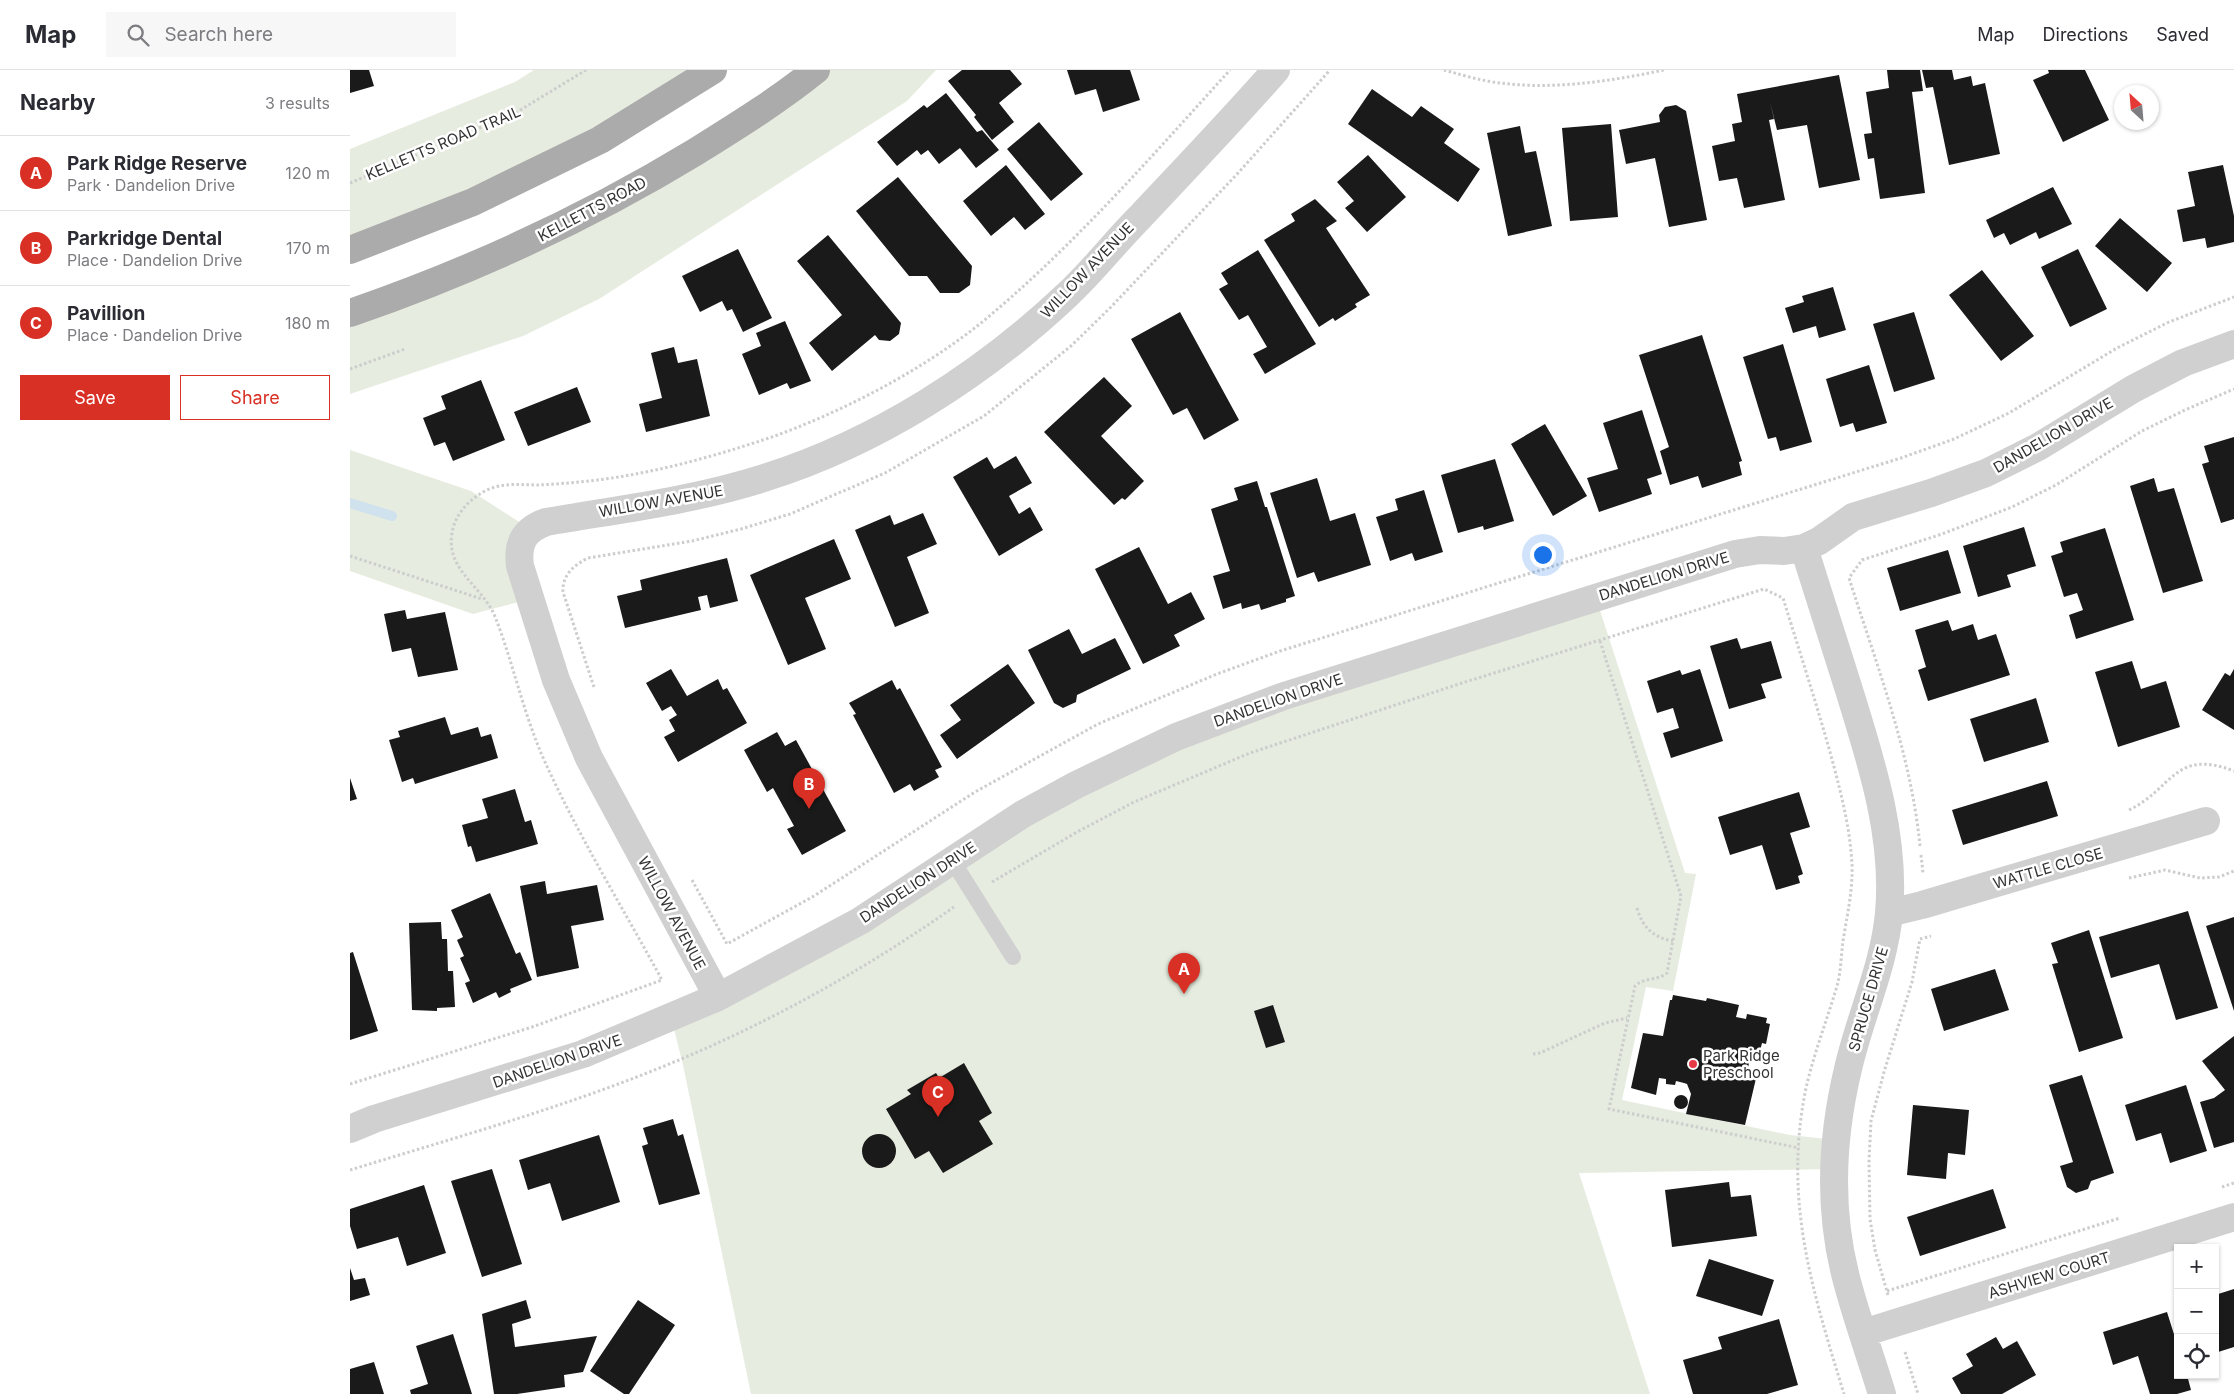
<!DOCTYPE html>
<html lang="en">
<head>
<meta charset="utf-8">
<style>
	:root { --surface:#fff; --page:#f7f7f7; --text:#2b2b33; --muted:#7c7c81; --line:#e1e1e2; --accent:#d93025 }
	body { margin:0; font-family:Inter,sans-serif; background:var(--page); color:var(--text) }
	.controls { position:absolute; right:15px; bottom:15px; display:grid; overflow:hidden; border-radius:0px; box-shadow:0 1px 4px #0004 }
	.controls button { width:45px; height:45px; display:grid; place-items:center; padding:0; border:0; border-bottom:1px solid var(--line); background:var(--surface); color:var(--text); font:25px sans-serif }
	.compass { position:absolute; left:1764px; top:15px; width:45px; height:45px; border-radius:50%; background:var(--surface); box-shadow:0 1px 4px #0004; rotate:334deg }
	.you { position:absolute; left:1192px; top:484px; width:18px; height:18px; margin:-12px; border:4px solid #fff; border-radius:50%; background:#1a73e8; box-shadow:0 0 0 8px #1a73e833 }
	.badge { display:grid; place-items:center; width:32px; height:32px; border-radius:50%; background:var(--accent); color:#fff; font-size:16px; font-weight:700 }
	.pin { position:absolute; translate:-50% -41px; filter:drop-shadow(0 1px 2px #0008) }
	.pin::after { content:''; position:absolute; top:26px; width:18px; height:15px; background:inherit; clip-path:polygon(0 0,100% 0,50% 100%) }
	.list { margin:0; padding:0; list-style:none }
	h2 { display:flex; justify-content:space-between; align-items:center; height:65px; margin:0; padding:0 20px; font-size:21px }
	h2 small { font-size:16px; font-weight:400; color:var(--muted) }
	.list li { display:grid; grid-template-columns:32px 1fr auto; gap:15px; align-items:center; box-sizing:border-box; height:75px; padding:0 20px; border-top:1px solid var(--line) }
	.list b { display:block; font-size:19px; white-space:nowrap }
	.list p { margin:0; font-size:16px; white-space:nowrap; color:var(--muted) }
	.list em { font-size:16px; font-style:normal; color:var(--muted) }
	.actions { display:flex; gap:10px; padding:15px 20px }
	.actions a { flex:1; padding:11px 0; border:1px solid var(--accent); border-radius:0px; text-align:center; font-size:18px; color:var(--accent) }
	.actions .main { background:var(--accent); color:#fff }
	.icon { flex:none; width:28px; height:28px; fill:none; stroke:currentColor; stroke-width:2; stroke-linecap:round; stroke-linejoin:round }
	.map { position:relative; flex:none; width:1884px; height:1324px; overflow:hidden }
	header { display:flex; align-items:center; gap:30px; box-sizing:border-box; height:70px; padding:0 25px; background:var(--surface); border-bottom:1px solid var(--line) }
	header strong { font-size:24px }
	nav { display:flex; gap:28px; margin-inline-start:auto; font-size:18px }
	.search { width:350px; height:45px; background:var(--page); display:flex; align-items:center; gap:12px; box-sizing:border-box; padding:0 18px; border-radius:0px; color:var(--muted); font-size:19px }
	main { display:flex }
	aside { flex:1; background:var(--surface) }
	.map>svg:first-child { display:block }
	.green { fill:#e6ecdf }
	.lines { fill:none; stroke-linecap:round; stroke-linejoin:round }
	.stream { stroke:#cfe2ee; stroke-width:10 }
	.building { fill:#1a1a1a }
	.path { stroke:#cdcdcd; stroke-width:3; stroke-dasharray:2.5 2.5; stroke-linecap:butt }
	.lane { stroke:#d0d0d0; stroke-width:16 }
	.street { stroke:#d0d0d0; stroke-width:28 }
	.primary { stroke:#ababab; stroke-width:28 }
	.poi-dot { fill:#e63946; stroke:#fff; stroke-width:2 }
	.labels { text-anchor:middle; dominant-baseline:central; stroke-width:5; stroke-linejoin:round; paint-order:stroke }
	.street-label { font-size:15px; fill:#333; stroke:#fff }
	.poi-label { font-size:15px; fill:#333; stroke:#fff; text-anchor:start }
</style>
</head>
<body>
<header>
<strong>Map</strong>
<div class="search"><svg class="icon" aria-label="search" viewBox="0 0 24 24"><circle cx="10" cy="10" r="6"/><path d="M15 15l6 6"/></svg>Search here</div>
<nav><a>Map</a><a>Directions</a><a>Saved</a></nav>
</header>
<main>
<aside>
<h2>Nearby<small>3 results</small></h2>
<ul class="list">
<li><span class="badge">A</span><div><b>Park Ridge Reserve</b><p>Park · Dandelion Drive</p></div><em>120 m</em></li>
<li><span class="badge">B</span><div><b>Parkridge Dental</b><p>Place · Dandelion Drive</p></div><em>170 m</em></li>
<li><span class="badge">C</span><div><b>Pavillion</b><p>Place · Dandelion Drive</p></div><em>180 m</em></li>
</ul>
<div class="actions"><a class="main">Save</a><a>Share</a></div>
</aside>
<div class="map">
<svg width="1884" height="1324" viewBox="0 0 1884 1324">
	<rect width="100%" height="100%" fill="#fff"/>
	<path class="green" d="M184,0H363L0,180V79L165,12Z
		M466,0H586L557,31L249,229L173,266L0,324V243L180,172Z
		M0,380L121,421L180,459V529L123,544L0,501Z
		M1246,528L1335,803L1346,804L1323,921L1296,917L1272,1030L1440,1065L1486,1070L1484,1099L1229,1103L1300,1324H401L333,995L321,947L726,715Z"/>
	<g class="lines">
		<path class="stream" d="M0,433L42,446"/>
	</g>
	<path class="building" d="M0,0H19L24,16L0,23Z
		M612,0H660L672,14L649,33L664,52L642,70L624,47L626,45L598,11Z
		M717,0H780L790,30L753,42L746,19L725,25Z
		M1537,0H1570L1573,21L1562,22L1575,123L1530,129L1524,88L1518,89L1514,64L1522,63L1516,22L1539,18Z
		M1572,0H1602L1604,10L1621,6L1623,16L1635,13L1650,84L1599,95L1583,17L1576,18Z
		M1698,0H1735L1759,50L1713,72L1683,10L1699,3Z
		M1489,5L1510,110L1469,118L1457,55L1427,60L1420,32L1424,49L1419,50L1435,130L1394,138L1387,108L1369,111L1362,76L1385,71L1382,54L1392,52L1387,24Z
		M1022,19L1062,47L1071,36L1104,59L1094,73L1130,99L1108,132L998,54Z
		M596,23L627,62L632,60L649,80L626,98L610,78L589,94L578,80L571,85L567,80L547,96L527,72L574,35L577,38Z
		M1326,35L1336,41L1357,150L1319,157L1305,88L1276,94L1269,60L1310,52L1309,45L1315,37Z
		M689,52L733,104L701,131L657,79Z
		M1261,54L1268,147L1220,151L1212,58Z
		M1170,56L1175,83L1186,81L1202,156L1158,166L1137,63Z
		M1018,85L1056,127L1017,162L995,138L1004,131L987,112Z
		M656,95L695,144L675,160L664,147L641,166L613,131Z
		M1873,95L1884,146V172L1857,178L1855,168L1833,172L1827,140L1845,136L1838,102Z
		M548,107L622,196L620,215L609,223H590L577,206H559L506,141Z
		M1703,117L1722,154L1689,169L1686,162L1660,175L1654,163L1644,168L1636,150Z
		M965,129L987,151L976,158L1020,225L1005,234L1007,237L985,251L983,248L969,257L914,170L945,151L941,144Z
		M1770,148L1822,193L1797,222L1745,176Z
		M478,165L551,253L549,264L540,271L529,270L525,265L482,301L459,273L492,245L447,191Z
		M388,179L422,248L393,262L382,239L377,241L372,231L350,242L332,206Z
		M1728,179L1757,239L1720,257L1691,197Z
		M908,180L966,274L915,304L903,284L917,277L898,245L889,250L869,219L878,214L871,203Z
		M1632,200L1684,266L1651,291L1599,225Z
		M1483,217L1496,260L1469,268L1466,256L1443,263L1435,238L1454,232L1452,226Z
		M830,242L889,350L854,370L837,338L823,345L781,269Z
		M1564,242L1585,309L1544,322L1523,254Z
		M435,251L461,311L440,319L437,313L409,325L392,284L411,276L406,263Z
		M1352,265L1392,391L1389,392L1392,405L1352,418L1348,406L1320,415L1310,381L1319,377L1289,285Z
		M1433,274L1462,372L1430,381L1426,367L1418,369L1393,287Z
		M324,277L328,293L347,289L360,346L296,362L289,334L312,328L301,283Z
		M1519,295L1537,353L1506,362L1503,353L1490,357L1476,309Z
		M754,307L782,336L751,366L794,411L775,430L772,428L764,435L694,362Z
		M131,310L155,370L103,391L95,372L84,376L73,348L96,339L91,326Z
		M227,317L241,352L178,376L164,342Z
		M1292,340L1312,404L1297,409L1302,424L1249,442L1237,408L1268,399L1253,353Z
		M1195,354L1237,426L1203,446L1161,374Z
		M1884,367V449L1871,453L1852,394L1859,392L1854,376Z
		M666,386L682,413L659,426L669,444L680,437L693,460L649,486L603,407L637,387L644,399Z
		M1145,389L1164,451L1134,460L1133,456L1108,463L1091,405Z
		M967,408L980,451L1005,443L1021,495L968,512L964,502L947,508L920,423Z
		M1804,408L1808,422L1824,418L1853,511L1813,523L1780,416Z
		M907,411L915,437H917L945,526L936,529V532L911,540L909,534L892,539L891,533L873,539L863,506L880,501L861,439L888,430L884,418Z
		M1074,420L1093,482L1065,491L1062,483L1040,491L1026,447L1048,440L1045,429Z
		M573,443L587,474L557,487L579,543L545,557L505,460L540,445L544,455Z
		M1674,457L1686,496L1657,505L1661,517L1628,527L1613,476Z
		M1755,458L1784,550L1726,569L1719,545L1733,540L1727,523L1714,527L1701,486L1713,482L1710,472Z
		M484,469L501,509L455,528L476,579L438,595L400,505Z
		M789,477L818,534L841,522L855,549L824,565L830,576L793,594L745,499Z
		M1598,480L1611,523L1550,541L1537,498Z
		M377,488L388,531L360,538L357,525L348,527L351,540L275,558L267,526L292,520L290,510Z
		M55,540L57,549L95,542L108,600L68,607L61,578L42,582L34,544Z
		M1598,550L1602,561L1623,554L1628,570L1646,564L1660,605L1578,631L1568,600L1576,597L1565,560Z
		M719,559L732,584L765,568L781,599L727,625L726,632L713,638L704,633L678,580Z
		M1387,568L1391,579L1421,571L1432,608L1411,614L1416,628L1379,639L1360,576Z
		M1782,591L1791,619L1816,611L1830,657L1768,677L1745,602Z
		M658,594L685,633L607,689L590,665L611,650L600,635Z
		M321,599L337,626L368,609L373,620L377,618L397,653L328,692L314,667L325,661L319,650L327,645L321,636L312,641L296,613Z
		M1350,599L1373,671L1321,688L1313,663L1329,658L1323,638L1307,643L1297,611L1330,600L1332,605Z
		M1884,599V660L1852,640L1875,603L1880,606Z
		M542,610L547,620L550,618L592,697L585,700L589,707L564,721L560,714L544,723L503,645L506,644L499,633Z
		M1686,628L1699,672L1634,692L1620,649Z
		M95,647L101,665L128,657L131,667L141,664L148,688L65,714L63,708L52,712L39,670L50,667L48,661Z
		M427,662L435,676L446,670L496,761L452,785L437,759L444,756L423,718L417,722L394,680Z
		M0,708L7,729L0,731Z
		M1697,711L1708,746L1613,775L1602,740Z
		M165,719L175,752L181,750L188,774L126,792L121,776L118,777L112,755L138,748L132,729Z
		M1449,722L1460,757L1440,763L1453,804L1448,806L1450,813L1426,820L1412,775L1380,785L1368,747Z
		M195,811L197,824L247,815L254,850L221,856L229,898L187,907L170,816Z
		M140,823L166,884L170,882L182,910L160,919L161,922L149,928L146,922L123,933L115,913L120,911L110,888L114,886L107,870L113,867L101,840Z
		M1838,841L1868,938L1826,950L1809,894L1761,908L1749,867Z
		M1884,847V941L1856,856Z
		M91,852L92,869H97L98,901H103L105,937L87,938V941L62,940L59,853Z
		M1739,860L1773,968L1729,982L1702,894L1708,893L1701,873Z
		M3,882L28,961L0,970V883Z
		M1645,899L1659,940L1594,961L1581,919Z
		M1323,925L1356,931L1357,928L1389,935L1386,947L1396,949L1397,944L1417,948L1416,953L1420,954L1416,974L1412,973L1408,989L1397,987L1400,988L1398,998L1408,1000L1395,1055L1336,1044L1341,1024L1337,1014L1334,1013L1326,1011L1325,1015L1316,1014V1009L1309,1008L1306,1025L1281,1018L1293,963L1313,966L1320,930H1322Z
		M923,935L935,972L916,978L904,941Z
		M1884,966V1072L1864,1078L1850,1032L1864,1028L1875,1020L1852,991Z
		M614,993L642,1043L629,1051L643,1074L593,1103L579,1081L565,1089L536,1039L561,1024L557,1020L586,1003L589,1008Z
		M1732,1005L1764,1103L1741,1111L1738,1119L1726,1123L1717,1117L1710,1096L1723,1092L1699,1015Z
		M1836,1015L1857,1081L1820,1093L1811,1063L1786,1071L1775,1035Z
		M1324 1032a7 7 0 1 1 14 0a7 7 0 1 1-14 0Z
		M1563,1035L1619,1040L1615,1085L1598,1083L1596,1109L1557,1105Z
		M323,1049L328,1066L333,1064L350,1124L309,1135L292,1076L298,1074L293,1058Z
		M512 1081a17 17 0 1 1 34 0a17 17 0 1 1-34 0Z
		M249,1065L270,1132L212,1151L200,1113L178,1120L169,1090Z
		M142,1099L172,1194L132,1207L101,1111Z
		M1379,1112L1381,1127L1401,1125L1407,1166L1322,1177L1315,1120Z
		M74,1115L96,1183L57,1196L48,1167L7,1179L0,1156V1139Z
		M1643,1119L1656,1158L1570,1186L1557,1147Z
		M1359,1189L1424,1210L1412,1246L1346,1226Z
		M0,1198L4,1210L15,1208L20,1225L0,1231Z
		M1884,1219V1277L1865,1283V1225Z
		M176,1230L181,1248L162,1254L165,1277L247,1266L233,1302L214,1305L215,1317L167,1324H144L132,1244Z
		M288,1230L325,1255L279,1324H274L240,1301Z
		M1817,1242L1828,1277V1305H1837L1841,1320L1827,1324H1800L1788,1286L1763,1295L1753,1262Z
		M1429,1249L1448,1315L1417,1324H1343L1333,1290L1372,1279L1368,1267Z
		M103,1264L122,1324H61L60,1320L78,1314L66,1276Z
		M1646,1267L1653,1279L1667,1271L1686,1305L1652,1324H1611L1602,1308L1623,1296L1616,1284Z
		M24,1292L34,1324H0V1299Z"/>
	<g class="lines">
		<path class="path" d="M1094,0C1112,5 1132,11 1150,13C1205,20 1261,11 1314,0
			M0,113L167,42L236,0
			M0,299L55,279
			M0,486L132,529
			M1250,571L1331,826L1317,903C1308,911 1294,907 1285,916L1259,1039L1449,1078
			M244,617L213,522C212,505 224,495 238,488L342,471L391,459L440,444L535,403L634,346L721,276L761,237L889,102L980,0
			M1779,740C1823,719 1824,678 1884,701
			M1570,776C1561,684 1527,596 1499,508L1512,490L1592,464L1662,437L1706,415L1792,361L1835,340L1884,319
			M1571,785L1573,803
			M1779,808L1815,800L1850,808L1869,807L1884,801
			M342,810L377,874L464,826L625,722L748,654L867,604L930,581L1551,388L1604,369L1659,343L1767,278L1819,252L1884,227
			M642,812L727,762L784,732L900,683L1112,613L1414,519L1433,528C1450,583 1468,638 1483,693C1492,727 1500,759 1502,794C1503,821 1497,845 1493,871C1491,886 1491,902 1487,916C1477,950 1464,983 1456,1018C1433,1130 1462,1219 1494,1324
			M1287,838C1292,857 1304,868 1323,871
			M1183,984L1190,983L1255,953L1277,948
			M0,1014L182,957L312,910C273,838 229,767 195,692C174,646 164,596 146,549C133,514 90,499 104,455C110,437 128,422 145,417C159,413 174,415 189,415C205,414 222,413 239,411C302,404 362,387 422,367C494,341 571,301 631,253C722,178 801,87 880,0
			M0,1100C101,1069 204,1040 302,1001C408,959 510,903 604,837
			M1872,1117L1884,1113
			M1537,1221L1770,1148
			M1538,1225L1525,1180L1520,1149L1519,1091L1521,1051L1534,1002L1562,912L1570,869L1581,866
			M1555,1282L1568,1324"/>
		<path class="lane" d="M602,790L663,887"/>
		<path class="street" d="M1454,478C1469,525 1484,573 1499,620C1521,691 1546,767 1539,843C1534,897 1510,946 1498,999C1481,1070 1478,1144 1498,1215C1508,1252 1521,1288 1532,1324
			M1539,843L1572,835L1856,751
			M368,927L239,688L206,610L170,496C167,473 174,460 196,452C271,439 341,431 414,408C526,373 632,305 717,225C743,201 765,172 790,147C836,98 882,50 926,0
			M0,1059L24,1049L233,984L368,927L510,851L673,744L726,715L826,667L934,626L1385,484L1410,480L1434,481L1454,478L1469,471L1503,447L1581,423L1636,403L1688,377L1783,319L1833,293L1884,274
			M1513,1263L1884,1147"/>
		<path class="primary" d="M0,180L123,132L250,70L363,0
			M0,243C122,201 237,148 347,81C387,56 429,30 466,0"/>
	</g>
	<circle class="poi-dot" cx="1343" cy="994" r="5"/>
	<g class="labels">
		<g class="street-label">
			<text transform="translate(93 73) rotate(-23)">KELLETTS ROAD TRAIL</text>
			<text transform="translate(242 139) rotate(-28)">KELLETTS ROAD</text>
			<text transform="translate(737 200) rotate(-46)">WILLOW AVENUE</text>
			<text transform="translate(1703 365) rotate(-30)">DANDELION DRIVE</text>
			<text transform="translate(311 431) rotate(-10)">WILLOW AVENUE</text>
			<text transform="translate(1314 506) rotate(-17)">DANDELION DRIVE</text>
			<text transform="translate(928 630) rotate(-19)">DANDELION DRIVE</text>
			<text transform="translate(1698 798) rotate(-16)">WATTLE CLOSE</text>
			<text transform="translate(568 812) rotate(-33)">DANDELION DRIVE</text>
			<text transform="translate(322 843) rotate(62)">WILLOW AVENUE</text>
			<text transform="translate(1518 929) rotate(-74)">SPRUCE DRIVE</text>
			<text transform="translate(207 991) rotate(-19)">DANDELION DRIVE</text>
			<text transform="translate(1699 1205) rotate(-17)">ASHVIEW COURT</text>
		</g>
		<g class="poi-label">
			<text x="1353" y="985">Park Ridge<tspan x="1353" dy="17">Preschool</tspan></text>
		</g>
	</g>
</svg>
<div class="controls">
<button>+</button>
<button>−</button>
<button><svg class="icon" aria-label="locate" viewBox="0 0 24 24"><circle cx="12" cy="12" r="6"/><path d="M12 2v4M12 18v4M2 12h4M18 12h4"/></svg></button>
</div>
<svg class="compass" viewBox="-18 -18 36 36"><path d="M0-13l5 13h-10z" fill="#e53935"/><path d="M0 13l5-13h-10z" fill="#7c7c81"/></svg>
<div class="you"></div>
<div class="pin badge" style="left:834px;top:924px">A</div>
<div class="pin badge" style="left:459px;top:739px">B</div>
<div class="pin badge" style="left:588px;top:1047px">C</div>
</div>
</main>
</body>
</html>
